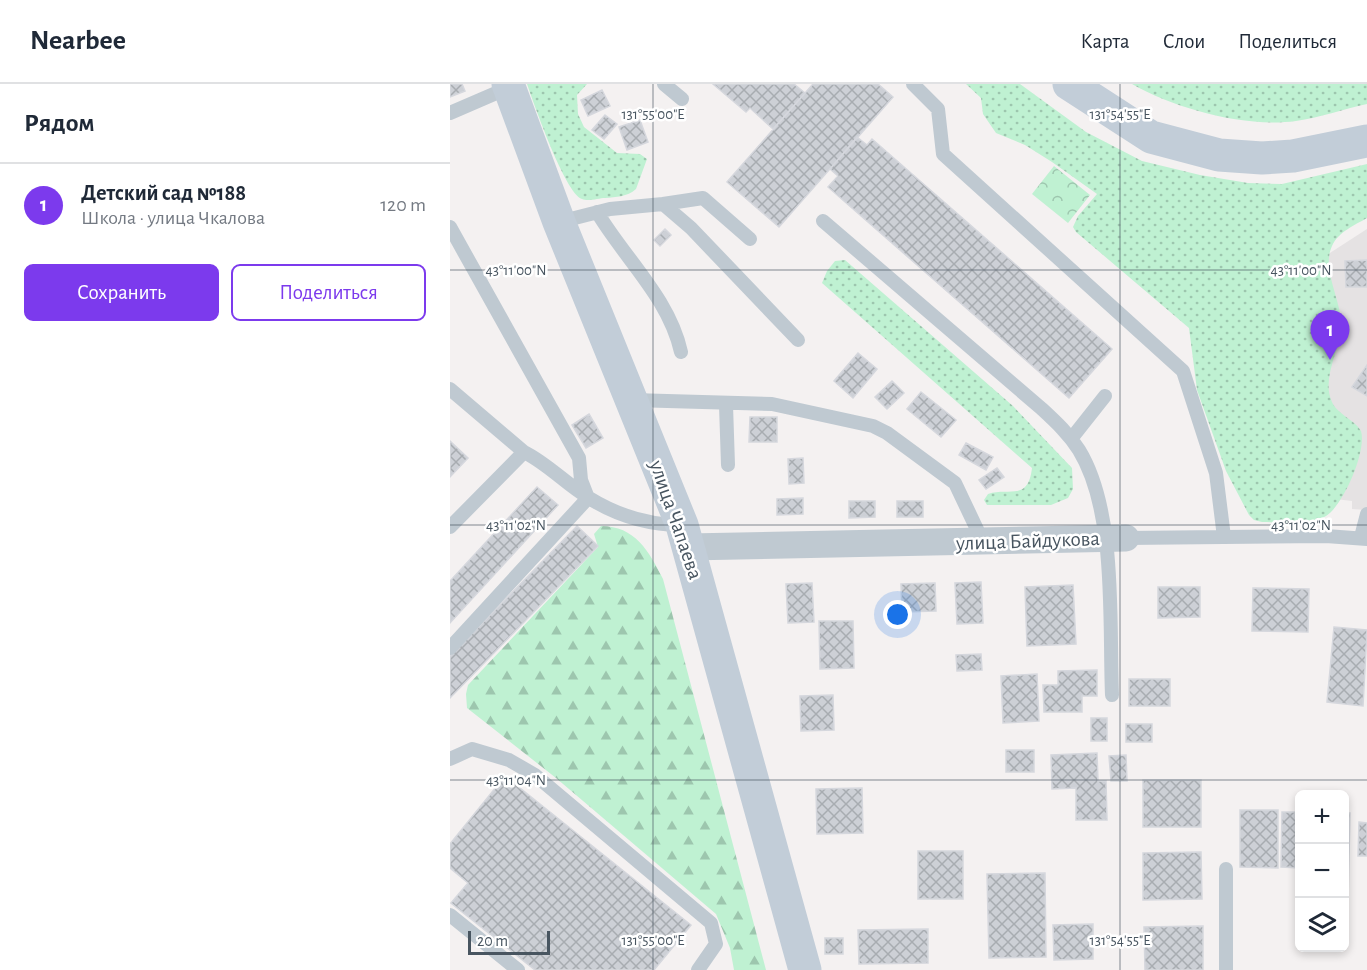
<!DOCTYPE html>
<html lang="ru">
<head>
<meta charset="utf-8">
<style>
	:root { --surface:#fff; --page:#f6f6f7; --text:#1f2937; --muted:#747a83; --line:#e0e1e3; --accent:#7c3aed }
	body { margin:0; font-family:"Alegreya Sans",sans-serif; background:var(--page); color:var(--text) }
	.controls { position:absolute; right:18px; bottom:18px; display:grid; overflow:hidden; border-radius:9px; box-shadow:0 3px 9px #0003 }
	.controls button { width:54px; height:54px; display:grid; place-items:center; padding:0; border:0; border-bottom:2px solid var(--line); background:var(--surface); color:var(--text); font:30px sans-serif }
	.scale { position:absolute; left:18px; bottom:15px; width:82px; box-sizing:border-box; padding-left:6px; border:3px solid #485560; border-top:0; font-size:16px; line-height:21px; white-space:nowrap; color:#485560; -webkit-text-stroke:4px #fff; paint-order:stroke }
	.you { position:absolute; left:448px; top:531px; width:21px; height:21px; margin:-15px; border:4px solid #fff; border-radius:50%; background:#1a73e8; box-shadow:0 0 0 9px #1a73e833 }
	.badge { display:grid; place-items:center; width:39px; height:39px; border-radius:50%; background:var(--accent); color:#fff; font-size:20px; font-weight:700 }
	.pin { position:absolute; translate:-50% -50px; filter:drop-shadow(0 2px 3px #0008) }
	.pin::after { content:''; position:absolute; top:32px; width:21px; height:18px; background:inherit; clip-path:polygon(0 0,100% 0,50% 100%) }
	.list { margin:0; padding:0; list-style:none }
	h2 { display:flex; justify-content:space-between; align-items:center; height:78px; margin:0; padding:0 24px; font-size:26px }
	h2 small { font-size:20px; font-weight:400; color:var(--muted) }
	.list li { display:grid; grid-template-columns:39px 1fr auto; gap:18px; align-items:center; box-sizing:border-box; height:84px; padding:0 24px; border-top:2px solid var(--line) }
	.list b { display:block; font-size:22px; white-space:nowrap }
	.list p { margin:0; font-size:20px; white-space:nowrap; color:var(--muted) }
	.list em { font-size:20px; font-style:normal; color:var(--muted) }
	.actions { display:flex; gap:12px; padding:18px 24px }
	.actions a { flex:1; padding:14px 0; border:2px solid var(--accent); border-radius:9px; text-align:center; font-size:21px; color:var(--accent) }
	.actions .main { background:var(--accent); color:#fff }
	.icon { flex:none; width:33px; height:33px; fill:none; stroke:currentColor; stroke-width:2; stroke-linecap:round; stroke-linejoin:round }
	.map { position:relative; flex:none; width:917px; height:886px; overflow:hidden }
	header { display:flex; align-items:center; gap:36px; box-sizing:border-box; height:84px; padding:0 30px; background:var(--surface); border-bottom:2px solid var(--line) }
	header strong { font-size:28px }
	nav { display:flex; gap:33px; margin-inline-start:auto; font-size:21px }
	main { display:flex }
	aside { flex:1; background:var(--surface) }
	.map>svg:first-child { display:block }
	.education { fill:#e5e2e3 }
	.grass { fill:url(#grass-dots) }
	.forest { fill:url(#forest-firs) }
	.park { fill:url(#park-crowns) }
	.building { fill:url(#building-cross-hatch); stroke:#d5d7dd; stroke-width:1.5 }
	.lines { fill:none; stroke-linecap:round; stroke-linejoin:round }
	.service { stroke:#bfc9d1; stroke-width:14 }
	.minor { stroke:#bfc9d1; stroke-width:27 }
	.secondary { stroke:#c2cdd8; stroke-width:33 }
	.ticks { fill:none; stroke:#485560; stroke-width:1.5; stroke-opacity:0.45 }
	.labels { text-anchor:middle; dominant-baseline:central; stroke-width:5; stroke-linejoin:round; paint-order:stroke }
	.street-label { font-size:21px; fill:#485560; stroke:#fff }
	.ticks-label { font-size:15px; text-anchor:middle; fill:#485560; stroke:#fff; stroke-width:5; stroke-linejoin:round; paint-order:stroke }
</style>
</head>
<body>
<header>
<strong>Nearbee</strong>
<nav><a>Карта</a><a>Слои</a><a>Поделиться</a></nav>
</header>
<main>
<aside>
<h2>Рядом<small></small></h2>
<ul class="list">
<li><span class="badge">1</span><div><b>Детский сад №188</b><p>Школа · улица Чкалова</p></div><em>120 m</em></li>
</ul>
<div class="actions"><a class="main">Сохранить</a><a>Поделиться</a></div>
</aside>
<div class="map">
<svg width="917" height="886" viewBox="0 0 917 886">
	<defs>
		<pattern id="grass-dots" width="8" height="8" patternUnits="userSpaceOnUse" patternTransform="scale(1.5)"><rect width="8" height="8" fill="#bff1d2"/><path d="M2 2h.1M6 6h.1" fill="none" stroke="#9dc6ae" stroke-width="1.8" stroke-linecap="round"/></pattern>
		<pattern id="forest-firs" width="22" height="20" patternUnits="userSpaceOnUse" patternTransform="scale(1.5)"><rect width="22" height="20" fill="#bff1d2"/><path d="M5 1l3.5 6h-7zM16 11l3.5 6h-7z" fill="#9dc6ae"/></pattern>
		<pattern id="park-crowns" width="20" height="18" patternUnits="userSpaceOnUse" patternTransform="scale(1.5)"><rect width="20" height="18" fill="#bff1d2"/><path d="M2 6a3 3 0 1 1 6 0M12 15a3 3 0 1 1 6 0" fill="none" stroke="#9dc6ae"/></pattern>
		<pattern id="building-cross-hatch" width="8" height="8" patternUnits="userSpaceOnUse" patternTransform="scale(1.5)"><rect width="8" height="8" fill="#cdd0d6"/><path d="M0 0l8 8M0 8l8-8" fill="none" stroke="#a8acb1"/></pattern>
	</defs>
	<rect width="100%" height="100%" fill="#f4f1f1"/>
	<path class="education" d="M917,145V426L902,425V417L885,415L832,200Z"/>
	<path class="grass" d="M77,0H137L127,11L128,30L134,43L167,69L190,70L197,75L186,105C177,113 166,113 155,114C149,114 138,118 132,115C115,109 84,20 77,0Z
		M516,0H570L636,48L692,77L750,91L798,99L832,100L917,80V134C905,141 888,148 882,162C871,186 892,216 891,242C890,266 871,295 882,318C887,330 905,336 911,347C917,367 893,422 876,432C859,442 830,438 812,438L804,436L799,431L776,387L747,306L739,244L626,148L623,143L628,132L647,110L602,78L575,61L546,49L533,30L531,14Z
		M682,0H917V20C894,25 869,34 846,37C795,44 726,25 682,0Z
		M395,176L563,322L622,384L623,405L618,414L601,421H537L534,416L538,410C559,403 578,418 582,384L372,199L377,187L385,177Z"/>
	<path class="forest" d="M151,442C185,442 199,467 213,495L316,886H284L280,864L266,830L106,694L17,624L16,610L18,601L148,463L144,450Z"/>
	<path class="park" d="M604,82L640,111L618,139L582,110Z"/>
	<path class="building" d="M0,0H12L15,7L0,13Z
		M263,0H344L355,9L323,45L300,24L296,28Z
		M363,0H428L443,13L329,143L277,98Z
		M152,6L160,22L138,32L131,16Z
		M155,31L167,40L154,55L142,46Z
		M190,36L198,58L177,66L169,43Z
		M407,53L417,61L422,55L662,265L619,314L378,103L388,92L380,85Z
		M215,145L221,151L210,162L204,156Z
		M917,176V203H896L895,177Z
		M408,269L427,285L403,314L384,297Z
		M917,281V312L902,303Z
		M442,297L454,309L437,325L425,313Z
		M471,308L506,336L491,353L457,325Z
		M139,330L153,354L136,364L122,341Z
		M300,333H327V358H299Z
		M0,357L18,374L0,393Z
		M516,359L543,373L536,386L509,371Z
		M353,374L354,399L339,400L338,375Z
		M547,384L554,393L536,405L529,396Z
		M87,403L108,421L0,539V497Z
		M353,414V430L327,431V415Z
		M399,417H425V433L399,434Z
		M447,417H473V433H447Z
		M127,442L148,462L0,614V572Z
		M531,498L533,539L507,540L505,499Z
		M362,499L364,538L338,539L336,500Z
		M485,499L486,527L452,528L451,500Z
		M623,501L626,560L577,562L575,503Z
		M708,503H750V533L708,534Z
		M803,504L859,505L858,548L802,547Z
		M369,537H403L404,584L370,585Z
		M884,543L917,546L913,622L877,618Z
		M531,570L532,586L507,587L506,571Z
		M647,586V612H632V628H594L593,601H608V587Z
		M587,590L589,637L553,639L551,592Z
		M679,595H720V622H679Z
		M383,611L384,646L351,647L350,612Z
		M641,634H657V657H641Z
		M676,640H702V658H676Z
		M556,666H584V688H556Z
		M647,669L648,697H656L657,736H626V704L602,705L601,671Z
		M676,671L677,697H661L659,672Z
		M55,692L241,841L204,886H85L1,819L18,799L0,784V760Z
		M693,696H751V743H693Z
		M412,704L413,749L367,750L366,705Z
		M790,726H828V784L790,783Z
		M832,728H850V784L831,783Z
		M894,729H900L898,817H894Z
		M909,738L917,739V772H908Z
		M468,767H513V815H468Z
		M751,768L752,815L693,816V769Z
		M595,789L596,873L539,874L537,790Z
		M643,840V875L604,876L603,841Z
		M753,842V886H695L694,843Z
		M478,845V879L409,880L408,846Z
		M375,854H393V870H375Z"/>
	<g class="lines">
		<path class="service" d="M214,0L232,15
			M463,0L488,25L493,70L733,287L766,389L774,453
			M0,29L60,3
			M213,120L253,114L300,155
			M147,128C175,175 219,214 231,268
			M373,137L592,325C606,338 619,350 629,366C667,428 659,539 662,611
			M109,138L160,125L213,120L241,144L348,256
			M0,143L129,374L131,396L138,414L0,564
			M0,305L74,368
			M182,316L322,320L423,342L437,349L505,399L533,458
			M276,321L278,381
			M621,355L655,312
			M0,443L74,368C98,380 116,400 139,414C168,432 197,441 232,441
			M911,453L917,430
			M676,454L876,452L917,455
			M0,675L22,665L59,676L85,691L261,839L266,860L248,886
			M776,785V886
			M0,831L68,886"/>
		<path class="minor" d="M238,463L676,454"/>
		<path class="secondary" d="M58,0L109,138L232,441L355,886
			M619,0L701,53L769,71L812,74L843,72L917,57"/>
	</g>
	<path class="ticks" d="M203,0V886M670,0V886M0,186H917M0,441H917M0,696H917"/>
	<g class="labels">
		<g class="street-label">
			<text transform="translate(226 436) rotate(71)">улица Чапаева</text>
			<text transform="translate(578 457) rotate(-2)">улица Байдукова</text>
		</g>
	</g>
	<g class="ticks-label">
		<text x="203" y="35">131°55'00"E</text>
		<text x="670" y="35">131°54'55"E</text>
		<text x="851" y="191">43°11'00"N</text>
		<text x="66" y="191">43°11'00"N</text>
		<text x="851" y="446">43°11'02"N</text>
		<text x="66" y="446">43°11'02"N</text>
		<text x="66" y="701">43°11'04"N</text>
		<text x="203" y="861">131°55'00"E</text>
		<text x="670" y="861">131°54'55"E</text>
	</g>
</svg>
<div class="controls">
<button>+</button>
<button>−</button>
<button><svg class="icon" aria-label="layers" viewBox="0 0 24 24"><path d="M12 4l9 5-9 5-9-5zM3 14l9 5 9-5"/></svg></button>
</div>
<div class="scale">20 m</div>
<div class="you"></div>
<div class="pin badge" style="left:880px;top:276px">1</div>
</div>
</main>
</body>
</html>
